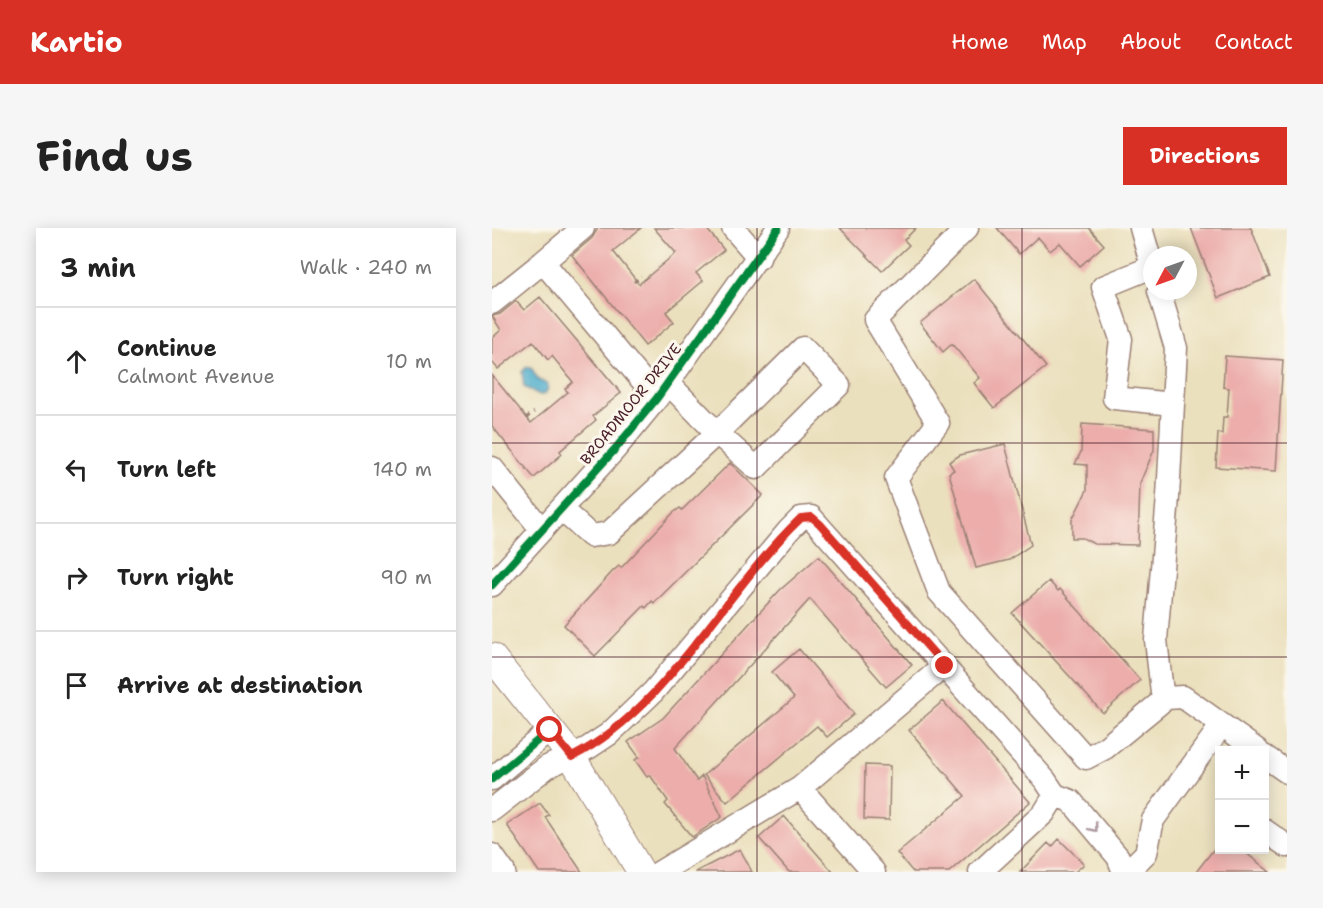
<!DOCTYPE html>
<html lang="en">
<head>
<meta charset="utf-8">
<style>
	:root { --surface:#fff; --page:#f6f6f6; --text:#222; --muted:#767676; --line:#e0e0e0; --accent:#d93025 }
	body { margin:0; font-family:"Shantell Sans",sans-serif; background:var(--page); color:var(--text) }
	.controls { position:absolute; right:18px; bottom:18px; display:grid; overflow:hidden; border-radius:0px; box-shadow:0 3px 15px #0003 }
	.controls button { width:54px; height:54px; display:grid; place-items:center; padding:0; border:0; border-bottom:2px solid var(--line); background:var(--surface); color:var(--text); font:30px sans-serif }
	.compass { position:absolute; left:651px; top:18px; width:54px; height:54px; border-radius:50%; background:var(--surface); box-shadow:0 3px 15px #0003; rotate:229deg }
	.stop { position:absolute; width:18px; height:18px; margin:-14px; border:4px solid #d93025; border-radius:50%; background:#fff }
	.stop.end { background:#d93025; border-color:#fff; box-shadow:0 2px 6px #0008 }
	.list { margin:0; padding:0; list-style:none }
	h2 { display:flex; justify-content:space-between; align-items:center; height:78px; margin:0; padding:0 24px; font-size:26px }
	h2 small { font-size:20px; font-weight:400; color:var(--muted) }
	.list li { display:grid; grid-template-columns:39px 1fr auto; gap:18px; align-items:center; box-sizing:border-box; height:108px; padding:0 24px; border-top:2px solid var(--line) }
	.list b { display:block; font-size:22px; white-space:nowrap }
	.list p { margin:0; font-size:20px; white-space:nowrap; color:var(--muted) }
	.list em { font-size:20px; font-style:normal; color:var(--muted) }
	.icon { flex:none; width:33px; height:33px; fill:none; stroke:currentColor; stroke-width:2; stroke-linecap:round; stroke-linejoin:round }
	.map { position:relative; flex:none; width:795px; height:644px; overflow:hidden; border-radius:0px }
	header { display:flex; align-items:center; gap:36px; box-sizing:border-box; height:84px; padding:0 30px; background:var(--accent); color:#fff }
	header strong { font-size:28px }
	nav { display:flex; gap:33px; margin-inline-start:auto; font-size:21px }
	.intro { display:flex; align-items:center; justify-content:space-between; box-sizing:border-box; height:144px; padding:0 36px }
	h1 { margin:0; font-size:42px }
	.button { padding:15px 27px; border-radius:0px; background:var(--accent); color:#fff; font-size:21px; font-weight:700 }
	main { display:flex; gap:36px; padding:0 36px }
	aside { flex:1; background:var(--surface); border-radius:0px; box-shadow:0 3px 15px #0003 }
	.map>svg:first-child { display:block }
	.water { fill:#4bacca; stroke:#4a667a; stroke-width:1.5 }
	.building { fill:#ecadab }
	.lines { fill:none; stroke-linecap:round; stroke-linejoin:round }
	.minor-casing { stroke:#9a8074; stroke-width:25 }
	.major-casing { stroke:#9a8074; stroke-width:29 }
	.path { stroke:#9a8074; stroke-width:3; stroke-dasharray:4.5 4.5; stroke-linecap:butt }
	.minor { stroke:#fff; stroke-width:22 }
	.major { stroke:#fff; stroke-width:27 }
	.cycleway-casing { stroke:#fbf7ec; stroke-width:11 }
	.cycleway { stroke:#00873e; stroke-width:8 }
	.oneway { stroke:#ae9aa0 }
	.route { stroke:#d93025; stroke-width:8 }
	.grid { fill:none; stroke:#4a1f2b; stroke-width:1.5; stroke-opacity:0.55 }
	.labels { text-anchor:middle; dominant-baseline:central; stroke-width:6; stroke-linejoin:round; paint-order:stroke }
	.street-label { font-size:15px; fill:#4a1f2b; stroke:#fbf7ec }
</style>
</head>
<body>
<header>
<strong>Kartio</strong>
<nav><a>Home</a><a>Map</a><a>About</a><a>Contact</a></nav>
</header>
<div class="intro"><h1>Find us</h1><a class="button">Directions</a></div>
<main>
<aside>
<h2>3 min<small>Walk · 240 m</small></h2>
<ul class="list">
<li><svg class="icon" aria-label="ahead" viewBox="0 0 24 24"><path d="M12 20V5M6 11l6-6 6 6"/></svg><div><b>Continue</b><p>Calmont Avenue</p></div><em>10 m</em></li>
<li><svg class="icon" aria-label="left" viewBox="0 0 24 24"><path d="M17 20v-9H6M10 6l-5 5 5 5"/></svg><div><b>Turn left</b></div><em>140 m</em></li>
<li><svg class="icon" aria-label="right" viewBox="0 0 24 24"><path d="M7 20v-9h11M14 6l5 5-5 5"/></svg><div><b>Turn right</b></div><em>90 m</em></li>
<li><svg class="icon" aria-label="arrive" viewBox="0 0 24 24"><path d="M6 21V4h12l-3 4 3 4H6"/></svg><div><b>Arrive at destination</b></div></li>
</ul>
</aside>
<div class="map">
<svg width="795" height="644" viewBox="0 0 795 644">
	<rect width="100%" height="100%" fill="#fbf7ec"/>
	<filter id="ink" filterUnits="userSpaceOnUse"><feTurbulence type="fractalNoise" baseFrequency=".0167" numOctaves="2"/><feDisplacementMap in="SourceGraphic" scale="12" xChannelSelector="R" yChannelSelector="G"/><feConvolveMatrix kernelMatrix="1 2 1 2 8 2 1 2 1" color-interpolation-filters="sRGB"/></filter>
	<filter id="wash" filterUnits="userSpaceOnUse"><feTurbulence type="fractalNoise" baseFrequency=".008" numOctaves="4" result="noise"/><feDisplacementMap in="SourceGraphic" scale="24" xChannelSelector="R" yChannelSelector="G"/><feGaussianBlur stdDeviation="1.35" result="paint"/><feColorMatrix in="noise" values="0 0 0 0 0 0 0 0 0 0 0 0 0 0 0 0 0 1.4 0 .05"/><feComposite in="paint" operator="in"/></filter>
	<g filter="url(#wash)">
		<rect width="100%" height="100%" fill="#ebe0bd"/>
		<path class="water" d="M35,139L40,141L46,152L55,156L56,160L53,166L48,167L32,159L30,144Z"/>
		<g id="blocks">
			<path class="building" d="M106,0H149L121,23L147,56L184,25L162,0H214L232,22L204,45L211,53L174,84L182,94L153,118L80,27L100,10Z
				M348,0H424L412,12L417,17L390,43Z
				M505,0H597L612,17L588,38L568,15L558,23L546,9L527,26Z
				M699,0H759L778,49L726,70Z
				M482,51L554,139L502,180L482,155L488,150L460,116L451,124L428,95Z
				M48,69L129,165L101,188L104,192L68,223L70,226L42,250L0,198V147L39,195L76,164L73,161L81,154L60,128L56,132L41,113L6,141L0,134V110L9,102L0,88L8,86L24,73L32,82Z
				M733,128L791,132L784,243L724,239L726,205L730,206L731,189H735L737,160L731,159Z
				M590,196L662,201V222L648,255L646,317L602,316L591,310H580V292L595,262V237L583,236L589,224Z
				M513,216L539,317L517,332L484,340L457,245L462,242L457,234L468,227Z
				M238,235L271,267L162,375L160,373L154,380L152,378L103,428L72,397L121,343L127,338L129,340L181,285L188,280L190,282Z
				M327,328L420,437L394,459L318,371L183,520L205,553L210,548L230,589L200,609L173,576L176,573L158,547L155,549L143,532L147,529L136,514L171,490L288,362Z
				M557,353L566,363L568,361L648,452L611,485L520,385Z
				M307,421L362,486L335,509L325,498L235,574L212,547L302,470L280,444Z
				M451,473L538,574L457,644H421L405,625L473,568L417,502Z
				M373,537L398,538L397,592L372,591Z
				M48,575L57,587L53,589L90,644H47L15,597Z
				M292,588L341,644H297L267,610Z
				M567,611L592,636L583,644H528L556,615L560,619Z
				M248,621L260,644H203Z
				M722,621H749L778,644H704Z"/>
		</g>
	</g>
	<g filter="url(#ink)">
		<use href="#blocks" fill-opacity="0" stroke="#9a8074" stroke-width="1.5"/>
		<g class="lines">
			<g class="minor-casing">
				<path id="minor" d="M241,0L267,30
					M475,0L383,92L446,195L404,250L447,364L594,530L613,520L674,470L691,469L765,522
					M649,0L660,38
					M51,34L91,0
					M660,39L611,59L629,111L622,170L681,176
					M667,63L684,120L676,269L664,412L671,473
					M0,75L51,34L165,170
					M311,120L347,157L264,240L225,205Z
					M0,240L50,302
					M69,281L99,308L117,305L225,205L176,155
					M0,357L124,220L165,170L286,0
					M772,528L795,544
					M0,551L58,502
					M308,560L382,644
					M563,567L579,573L626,629L632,644
					M0,582L55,539L96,520L117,506L161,464L297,302L309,290L319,289L553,552L563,567L552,585L488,644
					M772,602L795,618
					M0,627L12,644
					M168,644L308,560L452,438
					M635,644L654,625L661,592L729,498"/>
			</g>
			<g class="major-casing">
				<path id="major" d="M0,429L80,529L149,644"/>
			</g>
			<path class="path" d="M142,54L149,48
				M34,190L42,184"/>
			<use href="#minor" class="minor"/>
			<use href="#major" class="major"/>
			<g class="cycleway-casing">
				<path id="cycleway" d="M0,357L124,220L165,170L286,0
					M0,551L58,502"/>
			</g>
			<use href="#cycleway" class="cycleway"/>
		</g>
		<defs><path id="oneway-chevron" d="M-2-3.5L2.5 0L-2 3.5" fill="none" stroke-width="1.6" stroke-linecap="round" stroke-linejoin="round" transform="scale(1.5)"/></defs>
		<use class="oneway" href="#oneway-chevron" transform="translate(602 600) rotate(50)"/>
	</g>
	<g class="lines" filter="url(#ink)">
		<path class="route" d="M58,502L80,529C177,479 231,364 309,290L320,289L328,296L453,438"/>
	</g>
	<path class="grid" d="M265,0V644M530,0V644M0,215H795M0,429H795"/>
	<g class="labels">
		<g class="street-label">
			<text transform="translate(139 176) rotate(-51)">BROADMOOR DRIVE</text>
		</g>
	</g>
</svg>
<div class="controls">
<button>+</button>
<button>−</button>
</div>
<svg class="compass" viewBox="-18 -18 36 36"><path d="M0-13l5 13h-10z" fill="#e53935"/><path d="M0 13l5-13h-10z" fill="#767676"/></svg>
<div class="stop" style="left:58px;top:502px"></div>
<div class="stop end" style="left:453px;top:438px"></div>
</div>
</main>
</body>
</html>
